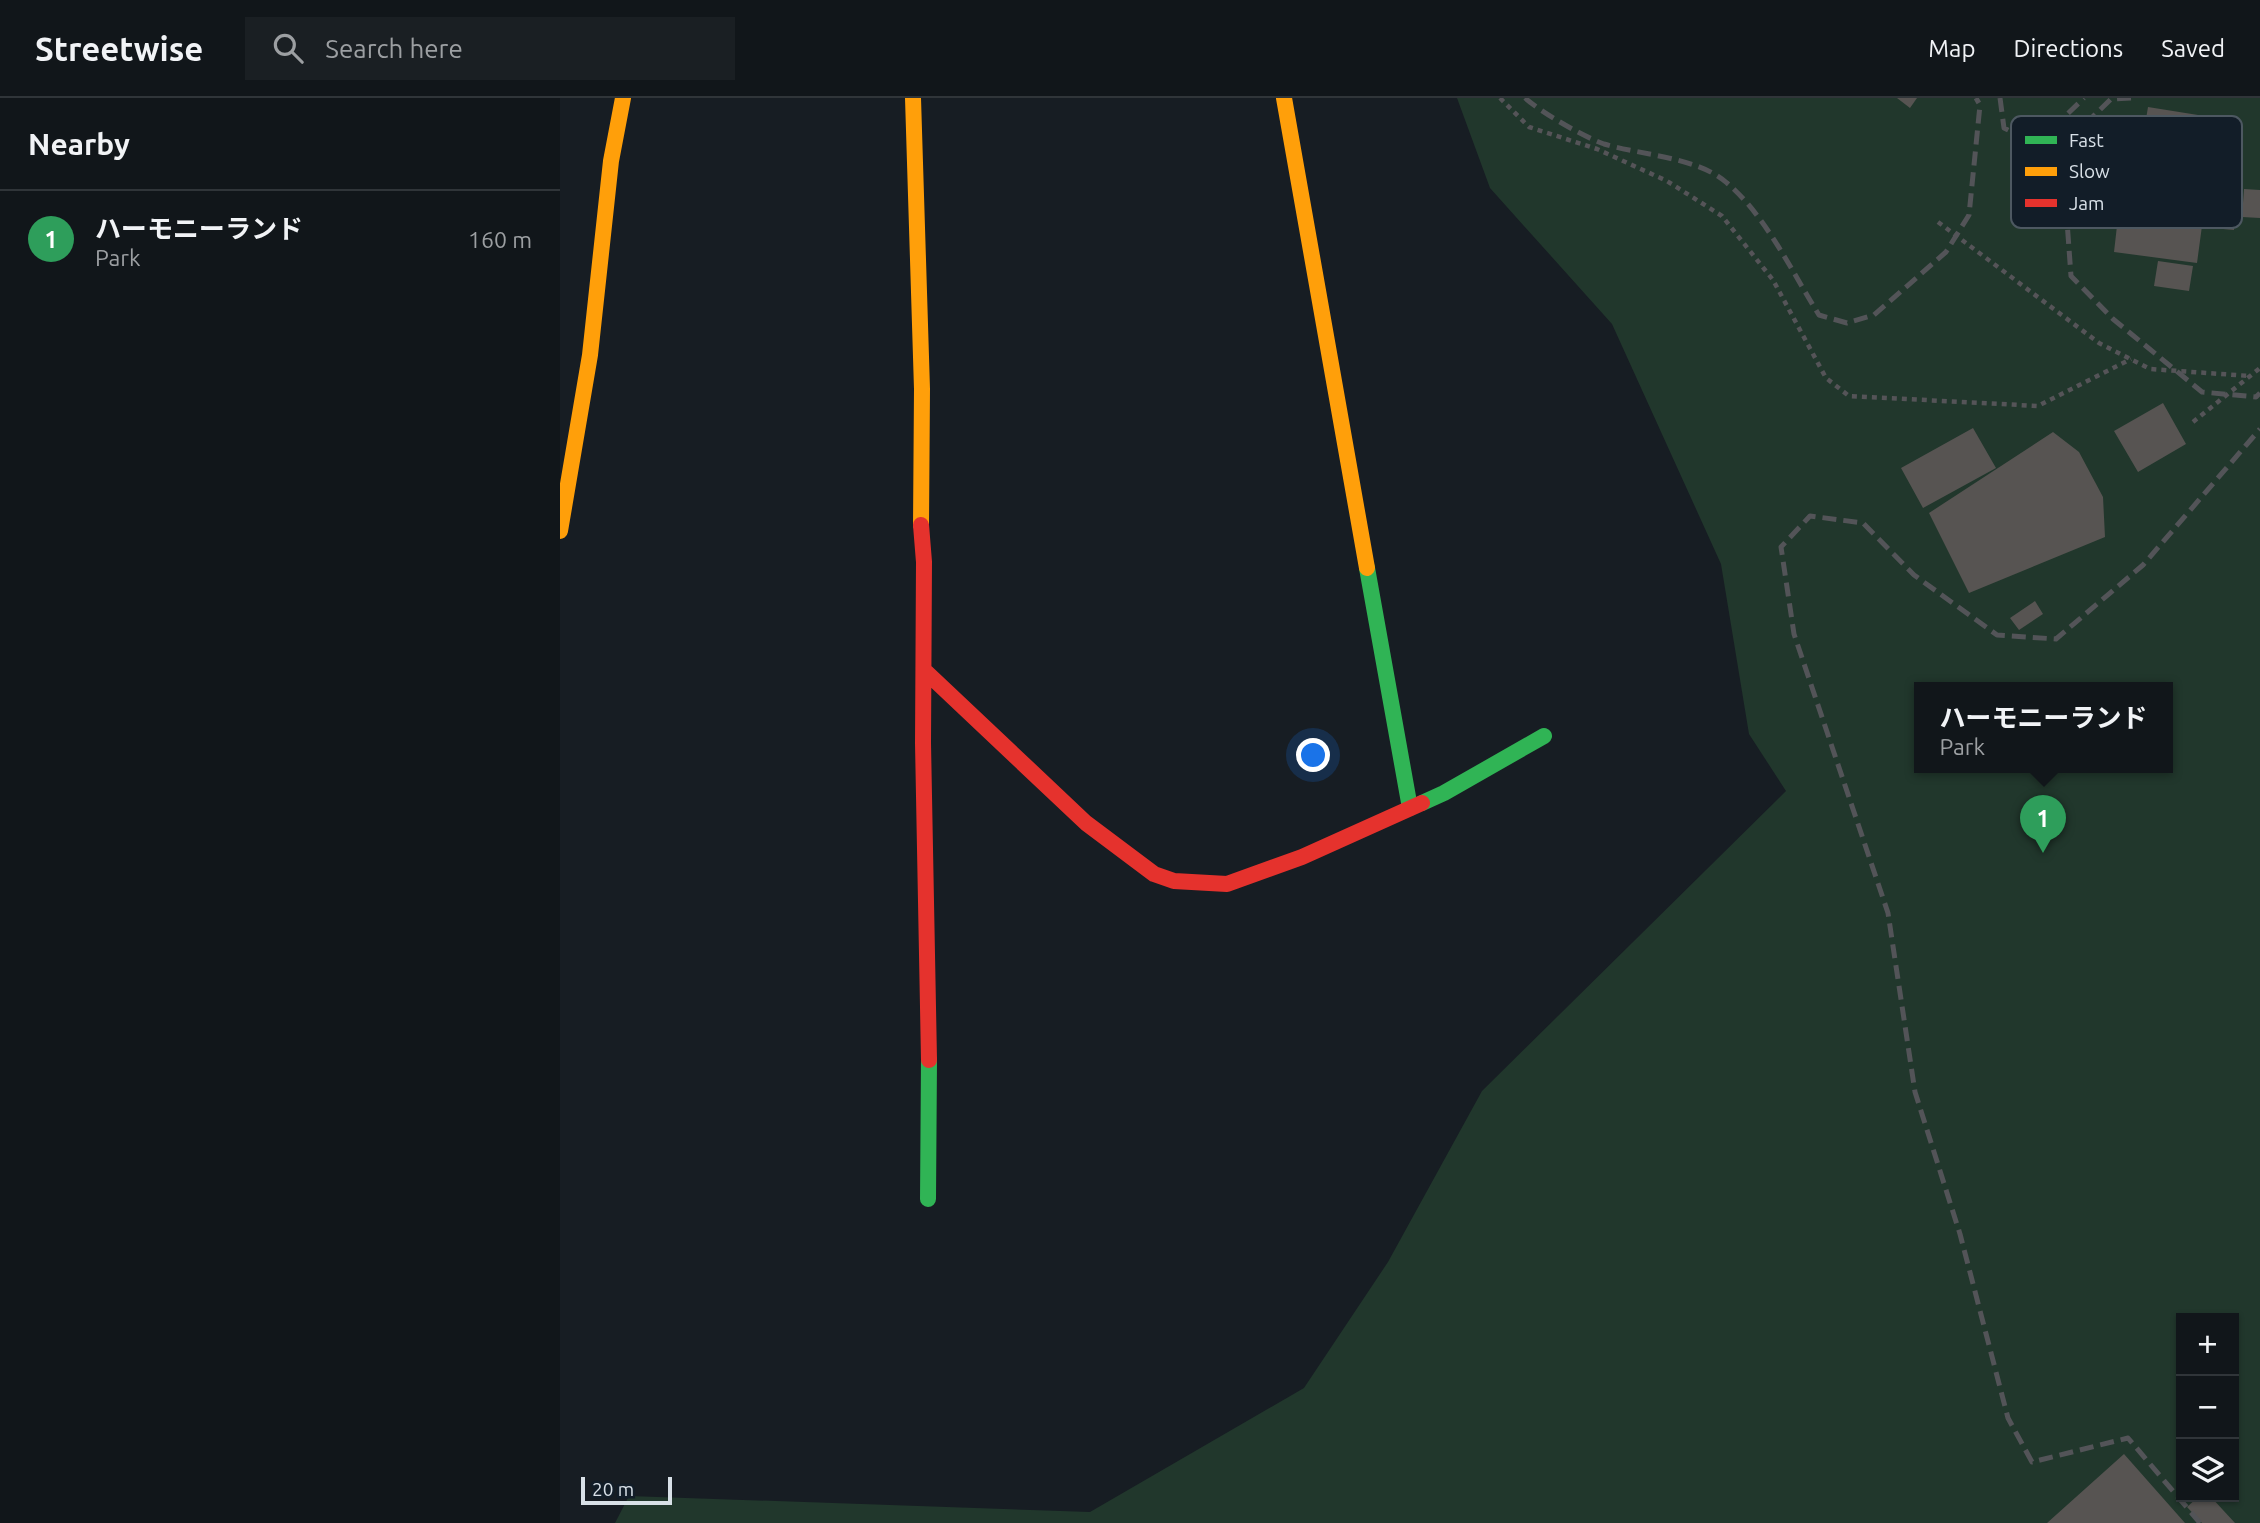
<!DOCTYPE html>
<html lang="en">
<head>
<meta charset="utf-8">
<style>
	:root { --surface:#11161a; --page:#1a1f23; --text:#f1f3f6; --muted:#9c9fa2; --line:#303539; --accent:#949ca2 }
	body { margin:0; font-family:Ubuntu,"Noto Sans JP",sans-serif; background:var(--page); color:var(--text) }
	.controls { position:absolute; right:21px; bottom:21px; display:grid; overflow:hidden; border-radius:0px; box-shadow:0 2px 5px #0004 }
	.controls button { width:63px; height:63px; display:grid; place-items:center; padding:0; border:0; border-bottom:2px solid var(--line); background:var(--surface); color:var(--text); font:35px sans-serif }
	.scale { position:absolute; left:21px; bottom:18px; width:91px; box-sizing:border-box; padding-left:7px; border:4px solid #d8e0e7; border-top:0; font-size:19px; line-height:24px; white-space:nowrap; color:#d8e0e7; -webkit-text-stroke:5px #121d28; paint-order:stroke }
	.you { position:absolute; left:754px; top:658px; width:24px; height:24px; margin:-18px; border:5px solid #fff; border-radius:50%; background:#1a73e8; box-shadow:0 0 0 10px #1a73e833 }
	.badge { display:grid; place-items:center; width:46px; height:46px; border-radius:50%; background:var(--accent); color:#fff; font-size:23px; font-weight:700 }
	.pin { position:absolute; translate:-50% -58px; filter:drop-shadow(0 2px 4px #0008) }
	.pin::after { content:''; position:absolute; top:37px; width:24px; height:21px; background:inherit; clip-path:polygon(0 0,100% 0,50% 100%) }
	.popup { position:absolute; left:1354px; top:584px; width:259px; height:91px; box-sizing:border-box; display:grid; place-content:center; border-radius:0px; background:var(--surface); filter:drop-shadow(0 2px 5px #0005); font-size:23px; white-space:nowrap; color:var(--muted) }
	.popup b { font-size:26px; color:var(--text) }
	.popup::after { content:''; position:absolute; left:50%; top:100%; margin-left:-14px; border:14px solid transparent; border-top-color:var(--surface) }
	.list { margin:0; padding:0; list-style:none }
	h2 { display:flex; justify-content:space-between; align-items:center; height:91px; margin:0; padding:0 28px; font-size:30px }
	h2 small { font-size:23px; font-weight:400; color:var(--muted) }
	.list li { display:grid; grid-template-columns:46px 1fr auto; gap:21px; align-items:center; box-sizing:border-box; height:98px; padding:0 28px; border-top:2px solid var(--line) }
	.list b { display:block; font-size:26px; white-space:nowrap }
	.list p { margin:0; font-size:23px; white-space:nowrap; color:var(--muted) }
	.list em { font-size:23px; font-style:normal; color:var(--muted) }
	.icon { flex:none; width:38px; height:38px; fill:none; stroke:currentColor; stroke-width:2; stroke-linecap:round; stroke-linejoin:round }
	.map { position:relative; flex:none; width:1700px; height:1425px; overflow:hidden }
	header { display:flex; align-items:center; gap:42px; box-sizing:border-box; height:98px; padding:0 35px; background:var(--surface); border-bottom:2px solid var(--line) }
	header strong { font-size:33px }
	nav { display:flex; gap:38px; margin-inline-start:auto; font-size:24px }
	.search { width:490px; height:63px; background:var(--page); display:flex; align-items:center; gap:18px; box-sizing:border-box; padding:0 24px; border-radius:0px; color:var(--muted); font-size:26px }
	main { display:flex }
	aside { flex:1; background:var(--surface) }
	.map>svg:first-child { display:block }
	.green { fill:#21372c; fill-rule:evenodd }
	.building { fill:#575452 }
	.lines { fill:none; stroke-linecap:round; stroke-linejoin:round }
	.path { stroke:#555458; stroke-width:4.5; stroke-dasharray:5 5; stroke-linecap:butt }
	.fast { stroke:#30b455; stroke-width:16 }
	.slow { stroke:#ff9f0a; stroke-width:16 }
	.jam { stroke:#e5322d; stroke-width:16 }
	.rail { stroke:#535458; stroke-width:5; stroke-dasharray:14 7; stroke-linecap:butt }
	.key { fill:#121d28; stroke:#4d5861; stroke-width:2 }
	.key-label { font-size:19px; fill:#d8e0e7 }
</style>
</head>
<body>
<header>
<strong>Streetwise</strong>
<div class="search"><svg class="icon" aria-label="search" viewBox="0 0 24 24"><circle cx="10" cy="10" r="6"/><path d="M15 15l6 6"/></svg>Search here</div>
<nav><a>Map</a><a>Directions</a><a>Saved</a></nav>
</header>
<main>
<aside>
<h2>Nearby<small></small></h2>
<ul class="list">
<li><span class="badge" style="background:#2e9e5b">1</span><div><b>ハーモニーランド</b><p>Park</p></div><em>160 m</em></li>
</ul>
</aside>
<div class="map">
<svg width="1700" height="1425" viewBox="0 0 1700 1425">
	<rect width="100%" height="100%" fill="#171d23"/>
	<path class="green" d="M897,0H1700V1425H55L69,1398L530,1414L744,1290L828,1164L922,993L1226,693L1189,636L1161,466L1052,226L930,90ZM1359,589H1607V669H1359ZM1621,1220H1674V1399H1621Z"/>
	<path class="building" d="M1337,0H1357L1350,10Z
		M1588,9L1638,17L1634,41L1584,33Z
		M1566,49L1652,54L1637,165L1554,154Z
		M1535,52L1556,53L1555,85L1534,84Z
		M1684,91L1700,92V120L1682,119Z
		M1653,109L1675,111L1674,132L1652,130Z
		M1598,163L1633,168L1629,193L1594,188Z
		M1603,305L1626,346L1578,374L1554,333Z
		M1413,330L1436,370L1363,410L1341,370Z
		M1493,334L1519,354L1543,399L1545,439L1409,495L1369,415Z
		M1475,503L1483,516L1459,532L1450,520Z
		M1564,1356L1625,1425H1487Z
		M1638,1399H1651L1675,1425H1642L1627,1409Z"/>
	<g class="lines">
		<path class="path" d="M940,0L969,29L1037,51L1107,83L1162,118L1213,182L1266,280L1289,298L1478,308L1571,261
			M1378,124L1539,245L1590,271L1690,278
			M1633,324L1700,270"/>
		<path class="fast" d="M807,470L850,710
			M862,705L884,695L984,638
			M368,1101L369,962"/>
		<path class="slow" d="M353,0L362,291L361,427
			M724,0L807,470
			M0,433L30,257L51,63L63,0"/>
		<path class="jam" d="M361,427L364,464L363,645L369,962
			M364,572L526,725L594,776L614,783L667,786L742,759L862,705"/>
		<path class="rail" d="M965,0C982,15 1024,39 1044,46C1080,57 1138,59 1167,85C1206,118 1232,174 1259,217L1287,225L1314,217L1386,154L1409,117L1420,7L1416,0
			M1440,0L1444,30L1466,41L1494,29L1524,0
			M1571,0L1551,1L1513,38L1504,82L1511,178L1553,221L1642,294L1696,299L1700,295
			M1640,1425L1568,1340L1472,1364L1448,1320L1400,1136L1355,994L1328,815L1234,536L1221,449L1250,418L1303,425L1354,477L1437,537L1496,541L1583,467L1700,331"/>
	</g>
	<rect x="1451" y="18" width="231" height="112" rx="10" class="key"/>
	<rect x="1465" y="38" width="32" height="8" fill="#30b455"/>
	<rect x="1465" y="69" width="32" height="9" fill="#ff9f0a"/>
	<rect x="1465" y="101" width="32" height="8" fill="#e5322d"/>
	<g class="key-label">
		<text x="1509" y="49">Fast</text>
		<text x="1509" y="80">Slow</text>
		<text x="1509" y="112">Jam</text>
	</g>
</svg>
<div class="controls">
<button>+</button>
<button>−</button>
<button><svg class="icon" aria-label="layers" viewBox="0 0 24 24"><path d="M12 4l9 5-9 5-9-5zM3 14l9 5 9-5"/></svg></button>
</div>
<div class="scale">20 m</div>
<div class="you"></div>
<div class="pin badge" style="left:1483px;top:755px;background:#2e9e5b">1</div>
<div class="popup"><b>ハーモニーランド</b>Park</div>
</div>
</main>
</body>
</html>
